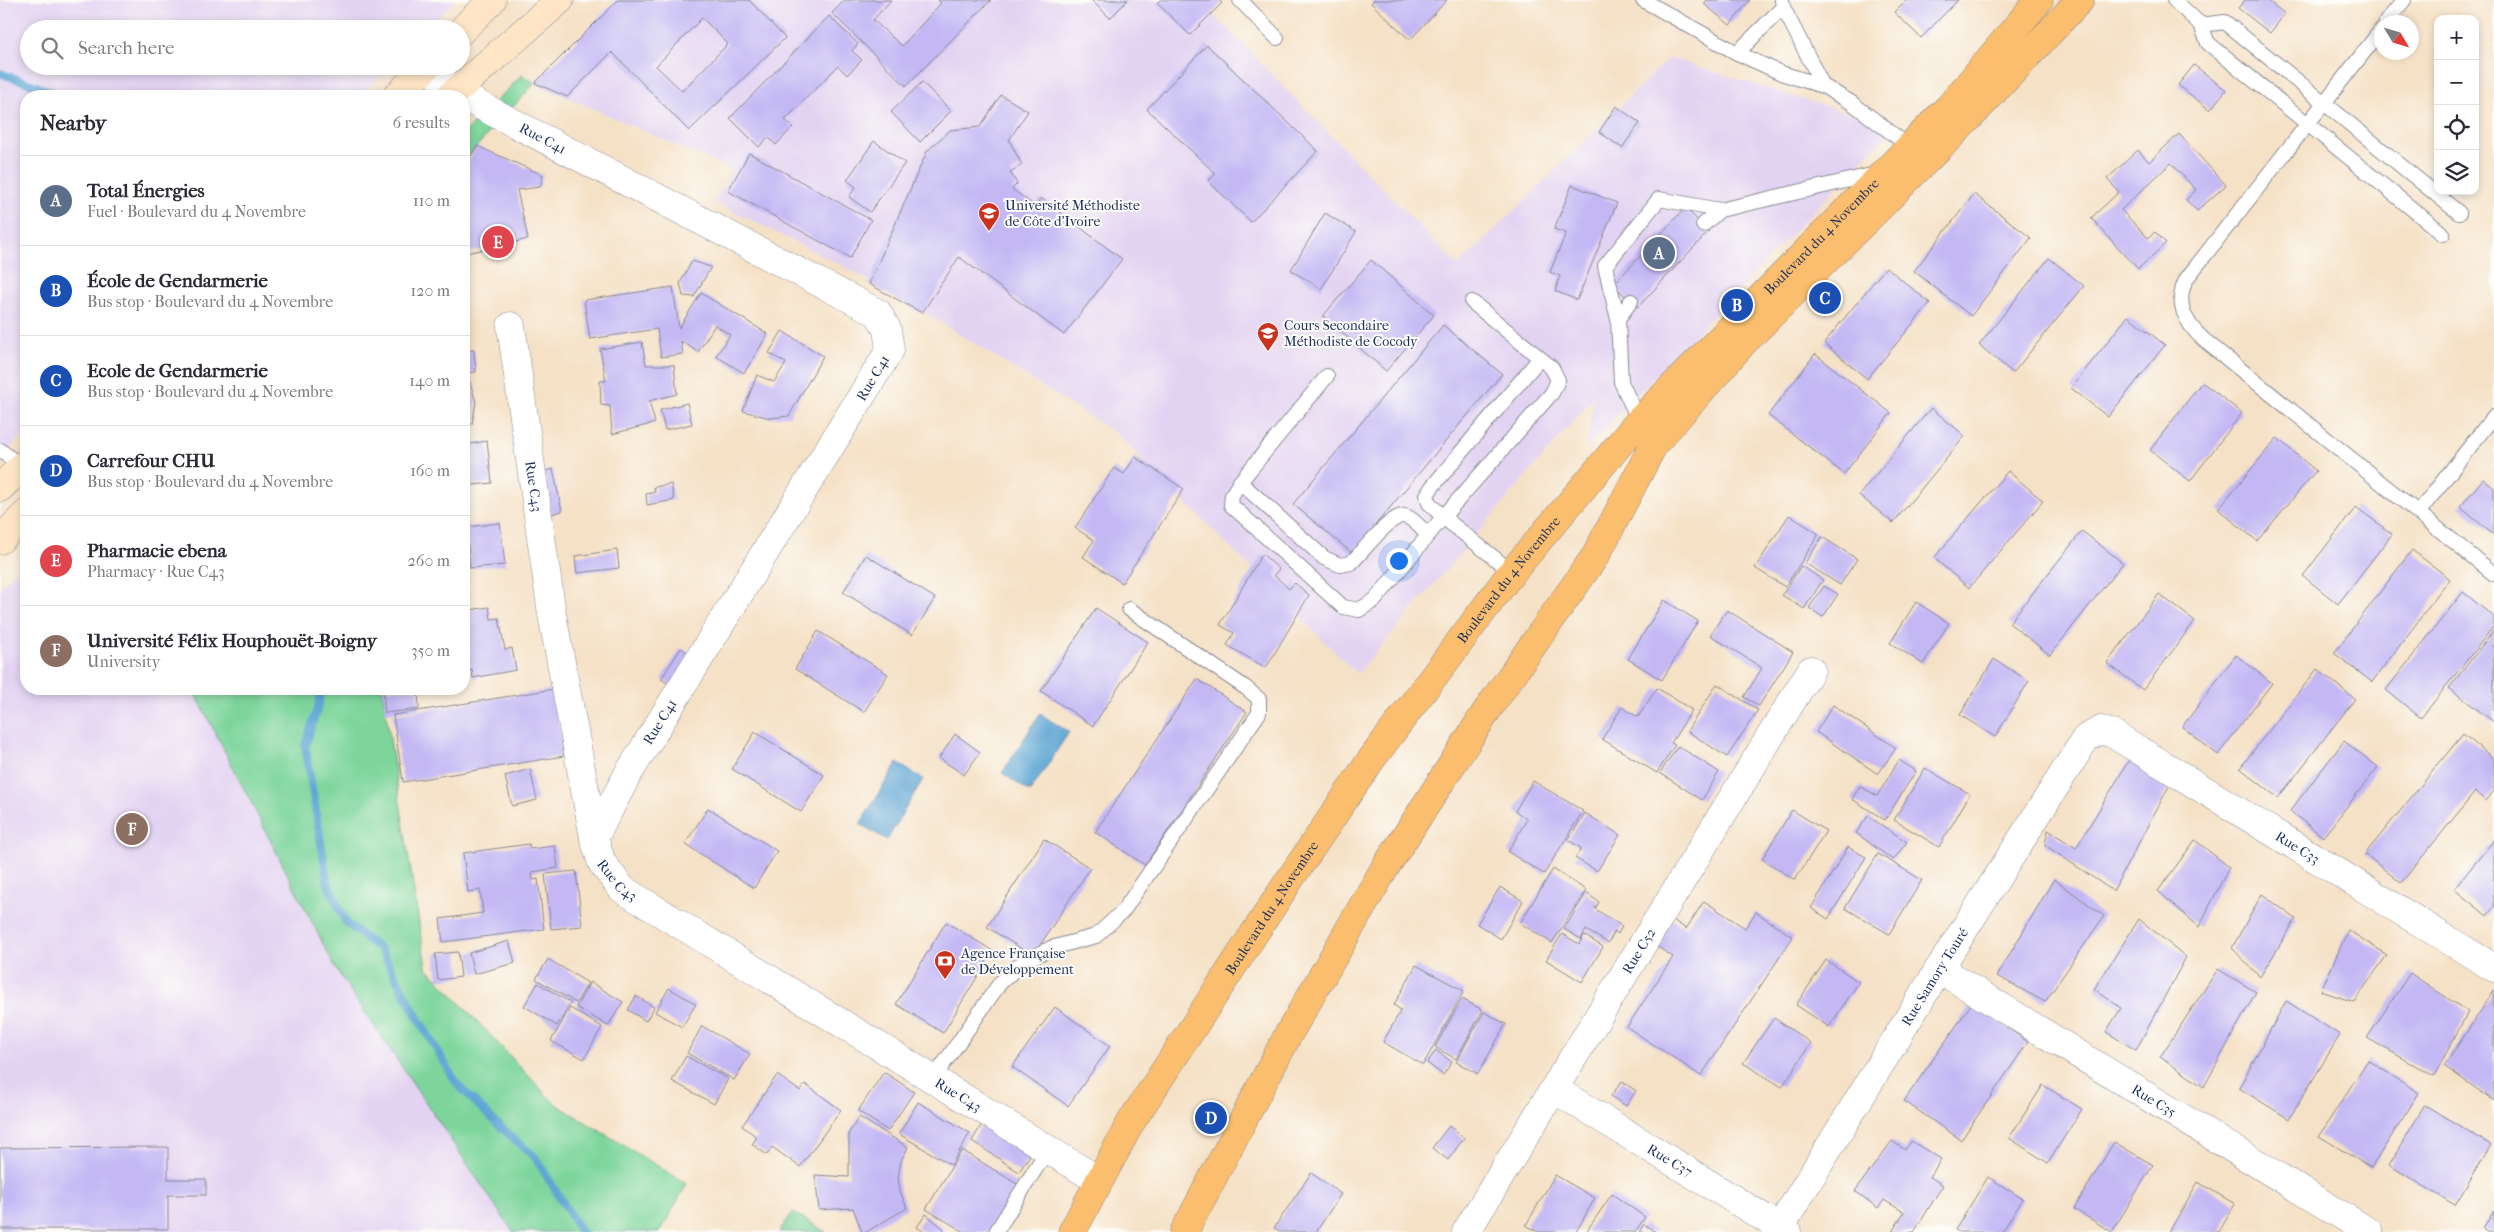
<!DOCTYPE html>
<html lang="en">
<head>
<meta charset="utf-8">
<style>
	:root { --surface:#fff; --page:#f7f7f7; --text:#2b2b33; --muted:#7c7c81; --line:#e1e1e2; --accent:#b45309 }
	body { margin:0; font-family:"IM FELL French Canon",serif; background:var(--page); color:var(--text) }
	.controls { position:absolute; right:15px; top:15px; display:grid; overflow:hidden; border-radius:10px; box-shadow:0 2px 8px #0003 }
	.controls button { width:45px; height:45px; display:grid; place-items:center; padding:0; border:0; border-bottom:1px solid var(--line); background:var(--surface); color:var(--text); font:25px sans-serif }
	.compass { position:absolute; left:2374px; top:15px; width:45px; height:45px; border-radius:50%; background:var(--surface); box-shadow:0 2px 8px #0003; rotate:128deg }
	.you { position:absolute; left:1398px; top:560px; width:18px; height:18px; margin:-12px; border:4px solid #fff; border-radius:50%; background:#1a73e8; box-shadow:0 0 0 8px #1a73e833 }
	.badge { display:grid; place-items:center; width:32px; height:32px; border-radius:50%; background:var(--accent); color:#fff; font-size:16px; font-weight:700 }
	.pin { position:absolute; translate:-50% -50%; border:2px solid #fff; box-shadow:0 1px 5px #0006 }
	.list { margin:0; padding:0; list-style:none }
	h2 { display:flex; justify-content:space-between; align-items:center; height:65px; margin:0; padding:0 20px; font-size:21px }
	h2 small { font-size:16px; font-weight:400; color:var(--muted) }
	.list li { display:grid; grid-template-columns:32px 1fr auto; gap:15px; align-items:center; box-sizing:border-box; height:90px; padding:0 20px; border-top:1px solid var(--line) }
	.list b { display:block; font-size:19px; white-space:nowrap }
	.list p { margin:0; font-size:16px; white-space:nowrap; color:var(--muted) }
	.list em { font-size:16px; font-style:normal; color:var(--muted) }
	.icon { flex:none; width:28px; height:28px; fill:none; stroke:currentColor; stroke-width:2; stroke-linecap:round; stroke-linejoin:round }
	.map { position:relative; flex:none; width:2494px; height:1232px; overflow:hidden }
	.search { position:absolute; background:var(--surface); box-shadow:0 2px 8px #0003; left:20px; top:20px; width:450px; height:55px; display:flex; align-items:center; gap:12px; box-sizing:border-box; padding:0 18px; border-radius:28px; color:var(--muted); font-size:19px }
	.panel { position:absolute; background:var(--surface); box-shadow:0 2px 8px #0003; left:20px; top:90px; width:450px; height:605px; border-radius:20px }
	.map>svg:first-child { display:block }
	.built { fill:#e3d3f2 }
	.green { fill:#7dd59b; stroke:#4c827c }
	.water { fill:#5ca4d3; stroke:#3c6a98 }
	.lines { fill:none; stroke-linecap:round; stroke-linejoin:round }
	.stream { stroke:#5ca4d3; stroke-width:8 }
	.building { fill:#c3b8f4; fill-rule:evenodd }
	.lane-casing { stroke:#888892; stroke-width:16 }
	.street-casing { stroke:#888892; stroke-width:29 }
	.secondary-casing { stroke:#888892; stroke-width:29 }
	.primary-casing { stroke:#888892; stroke-width:29 }
	.lane { stroke:#fff; stroke-width:14 }
	.street { stroke:#fff; stroke-width:28 }
	.secondary { stroke:#fde5c5; stroke-width:28 }
	.primary { stroke:#fabe6e; stroke-width:28 }
	.labels { text-anchor:middle; dominant-baseline:central; stroke-width:4; stroke-linejoin:round; paint-order:stroke }
	.street-label { font-size:14px; fill:#1b2f5e; stroke:#fdfcf7 }
	.poi-label { font-size:14px; fill:#1b2f5e; stroke:#fdfcf7; text-anchor:start }
</style>
</head>
<body>
<div class="map">
<svg width="2494" height="1232" viewBox="0 0 2494 1232">
	<rect width="100%" height="100%" fill="#fdfcf7"/>
	<filter id="ink" filterUnits="userSpaceOnUse"><feTurbulence type="fractalNoise" baseFrequency=".02" numOctaves="2"/><feDisplacementMap in="SourceGraphic" scale="10" xChannelSelector="R" yChannelSelector="G"/><feConvolveMatrix kernelMatrix="1 2 1 2 8 2 1 2 1" color-interpolation-filters="sRGB"/></filter>
	<filter id="wash" filterUnits="userSpaceOnUse"><feTurbulence type="fractalNoise" baseFrequency=".0096" numOctaves="4" result="noise"/><feDisplacementMap in="SourceGraphic" scale="20" xChannelSelector="R" yChannelSelector="G"/><feGaussianBlur stdDeviation="1.12" result="paint"/><feColorMatrix in="noise" values="0 0 0 0 0 0 0 0 0 0 0 0 0 0 0 0 0 1.4 0 .05"/><feComposite in="paint" operator="in"/></filter>
	<g filter="url(#wash)">
		<rect width="100%" height="100%" fill="#f5e1c6"/>
		<path class="built" d="M0,0H455L427,29H29V66H390L360,96H26V432L0,458Z
			M615,0H1199L1458,266L1669,58L1841,111L1897,124L1586,448L1594,397L1357,674L1117,434L918,308L839,264L714,202L732,170L535,83Z
			M26,561V689H193L336,969L513,1232H0V587Z"/>
		<path class="green" d="M522,75L535,83L464,160V133Z
			M193,689H382L426,967L554,1103L687,1184L660,1232H513L336,969Z
			M793,1212L826,1232H779Z"/>
		<path class="water" d="M1040,714L1069,732L1030,792L1002,773Z
			M897,763L923,779L887,840L860,824Z"/>
		<g class="lines">
			<path class="stream" d="M0,73L64,96
				M321,689L319,703L305,746L328,884L346,923L381,950L419,1020L458,1085L498,1125L535,1157L581,1232"/>
		</g>
		<g id="blocks">
			<path class="building" d="M618,0H749L785,38L689,131L612,52L567,97L535,83ZM702,18L728,44L682,91L656,66Z
				M845,0H891L873,20L902,46L941,3L938,0H991L906,86L832,13Z
				M1091,0H1128L1110,18Z
				M1160,0H1219L1222,3L1190,35L1157,3Z
				M1374,0H1447L1410,40L1371,3Z
				M1707,0H1750L1730,25L1704,4Z
				M1906,0H1958L1921,38L1894,12Z
				M2245,0H2267L2285,14L2270,33L2238,8Z
				M829,16L858,44L852,51L862,60L847,75L838,66L785,120L793,127L776,145L768,137L759,147L730,118Z
				M1207,45L1318,151L1251,222L1208,181L1216,174L1147,109Z
				M2194,65L2226,90L2210,110L2178,85Z
				M922,82L951,111L920,142L891,112Z
				M1001,95L1028,111L1009,140L1022,165L1010,172L1017,184L1012,189L1035,206L1041,198L1122,259L1064,335L959,257L922,313L869,284L927,151L950,130L980,127Z
				M1616,106L1640,123L1622,148L1599,132Z
				M2179,134L2226,185L2197,211L2186,200L2196,190L2171,163L2121,210L2148,238L2155,232L2166,243L2138,269L2091,218L2119,192L2107,179L2138,150L2149,162Z
				M874,141L905,163L870,212L849,197L856,187L847,180Z
				M477,146L543,175L540,187L517,190L528,239L467,253L464,237V168Z
				M749,153L871,220L850,258L728,191Z
				M1572,185L1617,203L1577,300L1555,291L1560,276L1550,272L1566,233L1554,229Z
				M1974,194L2031,238L1971,316L1914,271Z
				M1685,208L1709,231L1638,307L1613,285Z
				M1325,213L1356,232L1321,289L1291,270Z
				M2049,258L2084,286L2013,373L1979,345Z
				M1371,260L1434,315L1386,371L1323,316Z
				M692,261L711,267L694,297L683,296L680,283Z
				M1886,267L1930,303L1867,379L1824,343Z
				M673,287L679,328L701,293L768,334L744,373L716,356L730,335L715,325L698,352L681,341L683,354L661,357L657,329L590,339L584,300Z
				M2128,316L2165,345L2108,417L2071,388Z
				M1443,325L1502,374L1352,553L1293,504Z
				M782,331L823,356L789,416L770,418L743,411L757,375L774,382L786,363L769,353Z
				M642,342L646,365H674L677,394L649,401L655,423L612,434L610,406L601,405L600,381H606L600,349Z
				M474,350L476,372L467,373L476,402L472,424L464,426V351Z
				M1815,354L1891,413L1844,474L1768,415Z
				M2202,382L2242,413L2190,481L2150,450Z
				M687,403L692,424L665,430L660,410Z
				M1931,408L1965,436L1893,523L1859,495Z
				M2277,438L2316,471L2257,541L2218,509Z
				M487,441L492,483L464,486V445Z
				M1135,457L1184,489L1122,583L1083,557L1094,540L1075,528L1114,468L1124,474Z
				M553,469L562,511L551,514L542,472Z
				M2008,471L2043,501L1969,588L1934,558Z
				M2483,479L2494,488V535L2460,507Z
				M671,484L674,500L647,505L646,494L655,492L654,487Z
				M2356,507L2392,534L2338,604L2303,576Z
				M1789,515L1819,534L1785,587L1755,568Z
				M500,523L505,565L470,568L466,527Z
				M2082,531L2123,563L2050,655L2009,623Z
				M1822,537L1857,559L1840,585L1805,563Z
				M617,550L619,568L577,573L575,556Z
				M2412,550L2450,579L2372,682L2334,653Z
				M1262,554L1279,569L1274,575L1289,589L1295,583L1309,595L1266,668L1227,645L1234,633L1220,625Z
				M866,555L935,598L912,635L843,592Z
				M1801,566L1823,580L1804,609L1782,595Z
				M1824,586L1838,594L1823,617L1809,608Z
				M2463,592L2494,617V626L2421,718L2386,690Z
				M2159,594L2195,621L2143,690L2107,663Z
				M1664,600L1698,621L1662,680L1628,659Z
				M1916,602L1949,623L1923,664L1890,643Z
				M489,607L491,619L499,618L505,650L512,648L516,670L473,678L472,670L464,672V611Z
				M1096,608L1148,642L1093,726L1041,691Z
				M1727,610L1793,652L1759,706L1744,697L1762,668L1710,635Z
				M2494,630V722L2449,688Z
				M818,631L888,674L864,712L795,669Z
				M681,648L692,655L672,686L661,679Z
				M2236,655L2272,683L2218,755L2182,727Z
				M1994,659L2029,681L1995,737L1960,715Z
				M2317,669L2355,699L2278,798L2240,768Z
				M1197,679L1247,712L1145,865L1095,832Z
				M1717,684L1758,710L1727,757L1687,731Z
				M1657,688L1692,710L1671,743L1675,745L1657,773L1602,739L1622,707L1638,717Z
				M383,689H418L419,709L385,713Z
				M554,689L564,756L403,782L393,715Z
				M1833,705L1896,748L1878,774L1816,732Z
				M755,732L824,775L801,812L732,769Z
				M955,734L980,752L964,775L939,758Z
				M2463,734L2494,759V791L2486,801L2475,792L2401,883L2365,854Z
				M2344,741L2378,767L2323,837L2290,811Z
				M1678,746L1719,772L1702,800L1660,773Z
				M2131,757L2176,773L2113,891L2045,845L2048,830L2076,848Z
				M1899,760L1916,771L1885,820L1852,799L1860,786L1877,796Z
				M1925,768L1970,794L1939,847L1894,820Z
				M530,769L537,800L512,806L505,776Z
				M1533,781L1583,811L1544,874L1508,852L1527,819L1515,811Z
				M708,808L777,851L754,888L685,844Z
				M1792,810L1826,831L1795,880L1762,859Z
				M1585,813L1620,835L1597,871L1575,858L1581,848L1568,840Z
				M1868,816L1907,842L1893,860L1856,833Z
				M1044,839L1090,868L1033,956L987,927Z
				M2195,840L2229,867L2199,927L2158,891Z
				M2494,840V907L2487,916L2454,889Z
				M529,844L530,849L555,846L558,868L532,872L533,880L538,879L544,929L443,942L440,919L483,913L480,890L468,892L463,853Z
				M1848,847L1866,857L1828,919L1811,908Z
				M1878,854L1922,880L1889,934L1845,908Z
				M1553,869L1586,890L1552,943L1520,923Z
				M576,871L582,926L551,929L545,874Z
				M2054,879L2104,916L2045,1002L1997,976Z
				M1500,887L1523,901L1501,939L1477,924Z
				M1586,893L1599,902L1595,909L1622,926L1618,934L1615,931L1608,943L1586,930L1581,939L1564,929Z
				M2262,894L2296,919L2260,977L2232,948Z
				M1704,901L1745,928L1756,912L1793,937L1701,1076L1627,1027L1673,957L1653,944L1670,918L1686,929Z
				M2139,919L2186,957L2136,1050L2106,1032L2121,1008L2094,989Z
				M946,922L993,951L943,1033L896,1004Z
				M2348,930L2387,955L2354,1002L2321,991Z
				M1562,934L1579,944L1584,935L1603,947L1582,982L1546,960Z
				M509,941L515,963L474,974L469,953Z
				M458,952L461,977L438,980L435,954Z
				M548,959L588,983L576,1003L536,979Z
				M1826,960L1859,982L1829,1027L1796,1005Z
				M1416,965L1464,991L1423,1065L1383,1042L1401,1010L1394,1005Z
				M2218,969L2256,992L2204,1087L2160,1057Z
				M2410,973L2468,1012L2434,1076L2367,1038Z
				M590,982L623,1002L608,1026L576,1007Z
				M538,983L571,1003L557,1026L524,1006Z
				M669,988L696,1004L682,1027L655,1012Z
				M2494,991V1101L2444,1066Z
				M636,996L654,1007L646,1021L628,1010Z
				M1462,999L1483,1010L1456,1059L1435,1047Z
				M2286,1001L2340,1035L2289,1119L2239,1088Z
				M1972,1003L2028,1042L1961,1140L1904,1101Z
				M1055,1007L1110,1046L1068,1106L1012,1067Z
				M570,1008L602,1027L584,1059L551,1041Z
				M1484,1012L1506,1024L1478,1074L1456,1062Z
				M1774,1018L1811,1043L1782,1087L1743,1063Z
				M702,1026L750,1054L734,1080L687,1053Z
				M1436,1050L1452,1062L1443,1075L1427,1063Z
				M686,1056L728,1079L714,1104L672,1081Z
				M2368,1060L2419,1093L2371,1168L2319,1136Z
				M884,1072L914,1092L888,1131L858,1111Z
				M777,1075L800,1091L805,1084L841,1110L800,1167L772,1147L767,1155L752,1144L757,1137L742,1126Z
				M1622,1081L1636,1091L1626,1106L1611,1096Z
				M2043,1085L2082,1109L2048,1163L2009,1138Z
				M918,1102L970,1133L951,1165L899,1134Z
				M2425,1105L2491,1145L2455,1205L2389,1165Z
				M859,1117L908,1147L901,1161L898,1177L900,1191L907,1208L866,1232H862L853,1208L819,1210L815,1175L849,1177V1133Z
				M982,1124L1030,1155L1019,1172L972,1141Z
				M1449,1126L1464,1138L1448,1160L1432,1148Z
				M1892,1141L1905,1150L1911,1141L1941,1159L1930,1177L1943,1185L1914,1232H1892L1904,1212L1884,1200L1878,1208L1855,1191Z
				M2114,1142L2153,1165L2112,1232L2074,1209Z
				M168,1147V1179H206V1195H168V1229H0V1148Z
				M962,1150L1017,1184L988,1232H964L926,1209Z
				M1311,1173L1341,1194L1316,1232H1281L1274,1228Z
				M1555,1175L1595,1198L1576,1232H1538L1526,1225Z
				M1988,1177L2023,1199L2002,1232H1959L1955,1230Z
				M2198,1182L2235,1204L2219,1232H2169Z
				M1612,1194L1645,1217L1635,1232H1586Z
				M2494,1211V1232H2488L2483,1229Z
				M926,1214L944,1229L942,1232H924L917,1227Z
				M1644,1224L1656,1232H1639Z"/>
		</g>
	</g>
	<g filter="url(#ink)">
		<use href="#blocks" fill-opacity="0" stroke="#888892" stroke-width="1"/>
		<g class="lines">
			<g class="lane-casing">
				<path id="lane" d="M1240,0L1277,38
					M1643,0L1737,53L1781,73L1823,86L1852,103L1910,147
					M1782,0L1783,7L1823,86
					M2174,0L2201,25L2208,43L2443,234
					M2386,22L2404,0
					M2201,25L2225,22L2459,213
					M2382,29L2187,278C2174,301 2185,323 2204,340L2494,574
					M1737,53L1783,7
					M1703,225L1720,210
					M1472,302L1552,368L1558,380L1552,393L1443,517L1512,572
					M1618,319L1631,301
					M1327,376L1240,482L1232,495L1231,505L1343,607L1359,610L1375,600L1443,517L1429,503L1427,495L1432,487L1540,358
					M1639,421L1621,382L1618,319L1605,266L1659,199L1720,210L1876,174
					M0,450L22,467
					M1240,482L1324,558L1340,565L1351,563C1362,553 1389,516 1403,516C1412,516 1422,530 1428,535
					M2418,513L2494,416
					M933,1079L1000,983L1023,962L1051,948L1096,936L1123,911L1259,713V699L1246,688L1129,609
					M996,1232L1048,1149"/>
			</g>
			<g class="street-casing">
				<g id="street">
					<path d="M426,67L462,96"/>
					<path id="s1" d="M464,97L878,313L887,329L890,350L628,774L594,838"/>
					<path id="s2" d="M511,326L552,614L594,838L602,863L622,889L1098,1180"/>
					<path id="s3" d="M1939,969L2369,1232"/>
					<path id="s4" d="M1554,1089L1787,1232"/>
					<path id="s5" d="M1466,1232L1811,670"/>
					<path id="s6" d="M1777,1232L1939,969L2086,738L2101,730L2113,734L2494,968"/>
				</g>
			</g>
			<g class="secondary-casing">
				<path id="secondary" d="M461,31L492,0
					M397,96L427,66
					M450,96L560,0
					M0,488L26,463
					M0,540L26,514"/>
			</g>
			<g class="primary-casing">
				<g id="primary">
					<path id="s7" d="M1072,1232L1131,1122L1290,879L1371,760L1512,572L1639,421L1949,107L2039,0"/>
					<path d="M1184,1232L1288,1035L1383,871L1488,709L1596,555L1654,444L1745,341L1968,119L2080,0"/>
				</g>
			</g>
			<use href="#lane" class="lane"/>
			<use href="#street" class="street"/>
			<use href="#secondary" class="secondary"/>
			<use href="#primary" class="primary"/>
		</g>
	</g>
	<defs>
		<g id="university-pin" transform="scale(1.125)"><path d="M0 17L-7.5 6A9.5 9.5 0 1 1 7.5 6Z" fill="#c8321e" stroke="#fdfcf7"/><path d="M0-5L7-2L0 1L-7-2ZM-4 1L0 2.5L4 1V4Q0 6-4 4Z" fill="#fff"/></g>
		<g id="school-pin" transform="scale(1.125)"><path d="M0 17L-7.5 6A9.5 9.5 0 1 1 7.5 6Z" fill="#c8321e" stroke="#fdfcf7"/><path d="M0-5L7-2L0 1L-7-2ZM-4 1L0 2.5L4 1V4Q0 6-4 4Z" fill="#fff"/></g>
		<g id="bank-pin" transform="scale(1.125)"><path d="M0 17L-7.5 6A9.5 9.5 0 1 1 7.5 6Z" fill="#c8321e" stroke="#fdfcf7"/><path d="M-6-4H6V4H-6ZM0-2.3a2.3 2.3 0 1 0 0 4.6a2.3 2.3 0 1 0 0-4.6Z" fill="#fff"/></g>
	</defs>
	<g fill-rule="evenodd">
		<use href="#university-pin" x="989" y="213"/>
		<use href="#school-pin" x="1268" y="333"/>
		<use href="#bank-pin" x="945" y="961"/>
	</g>
	<g class="labels">
		<g class="street-label">
			<text stroke="none"><textPath href="#s1" startOffset="89">Rue C41</textPath></text>
			<text stroke="none"><textPath href="#s7" startOffset="1251">Boulevard du 4 Novembre</textPath></text>
			<text transform="translate(873 378) rotate(-59)">Rue C41</text>
			<text stroke="none"><textPath href="#s2" startOffset="162">Rue C43</textPath></text>
			<text stroke="none"><textPath href="#s7" startOffset="786">Boulevard du 4 Novembre</textPath></text>
			<text transform="translate(660 722) rotate(-58)">Rue C41</text>
			<text stroke="none"><textPath href="#s6" startOffset="829">Rue C33</textPath></text>
			<text stroke="none"><textPath href="#s2" startOffset="568">Rue C43</textPath></text>
			<text stroke="none"><textPath href="#s7" startOffset="381">Boulevard du 4 Novembre</textPath></text>
			<text stroke="none"><textPath href="#s5" startOffset="330">Rue C52</textPath></text>
			<text stroke="none"><textPath href="#s6" startOffset="300">Rue Samory Touré</textPath></text>
			<text stroke="none"><textPath href="#s2" startOffset="972">Rue C43</textPath></text>
			<text stroke="none"><textPath href="#s3" startOffset="252">Rue C35</textPath></text>
			<text stroke="none"><textPath href="#s4" startOffset="136">Rue C37</textPath></text>
		</g>
		<g class="poi-label">
			<text x="1005" y="205">Université Méthodiste<tspan x="1005" dy="16">de Côte d'Ivoire</tspan></text>
			<text x="1284" y="325">Cours Secondaire<tspan x="1284" dy="16">Méthodiste de Cocody</tspan></text>
			<text x="961" y="953">Agence Française<tspan x="961" dy="16">de Développement</tspan></text>
		</g>
	</g>
</svg>
<div class="controls">
<button>+</button>
<button>−</button>
<button><svg class="icon" aria-label="locate" viewBox="0 0 24 24"><circle cx="12" cy="12" r="6"/><path d="M12 2v4M12 18v4M2 12h4M18 12h4"/></svg></button>
<button><svg class="icon" aria-label="layers" viewBox="0 0 24 24"><path d="M12 4l9 5-9 5-9-5zM3 14l9 5 9-5"/></svg></button>
</div>
<svg class="compass" viewBox="-18 -18 36 36"><path d="M0-13l5 13h-10z" fill="#e53935"/><path d="M0 13l5-13h-10z" fill="#7c7c81"/></svg>
<div class="you"></div>
<div class="pin badge" style="left:1659px;top:253px;background:#5c6f8a">A</div>
<div class="pin badge" style="left:1737px;top:305px;background:#1a4fb4">B</div>
<div class="pin badge" style="left:1825px;top:298px;background:#1a4fb4">C</div>
<div class="pin badge" style="left:1211px;top:1118px;background:#1a4fb4">D</div>
<div class="pin badge" style="left:498px;top:242px;background:#e0444e">E</div>
<div class="pin badge" style="left:132px;top:829px;background:#8d6e63">F</div>
<div class="search"><svg class="icon" aria-label="search" viewBox="0 0 24 24"><circle cx="10" cy="10" r="6"/><path d="M15 15l6 6"/></svg>Search here</div>
<section class="panel">
<h2>Nearby<small>6 results</small></h2>
<ul class="list">
<li><span class="badge" style="background:#5c6f8a">A</span><div><b>Total Énergies</b><p>Fuel · Boulevard du 4 Novembre</p></div><em>110 m</em></li>
<li><span class="badge" style="background:#1a4fb4">B</span><div><b>École de Gendarmerie</b><p>Bus stop · Boulevard du 4 Novembre</p></div><em>120 m</em></li>
<li><span class="badge" style="background:#1a4fb4">C</span><div><b>Ecole de Gendarmerie</b><p>Bus stop · Boulevard du 4 Novembre</p></div><em>140 m</em></li>
<li><span class="badge" style="background:#1a4fb4">D</span><div><b>Carrefour CHU</b><p>Bus stop · Boulevard du 4 Novembre</p></div><em>160 m</em></li>
<li><span class="badge" style="background:#e0444e">E</span><div><b>Pharmacie ebena</b><p>Pharmacy · Rue C43</p></div><em>260 m</em></li>
<li><span class="badge" style="background:#8d6e63">F</span><div><b>Université Félix Houphouët-Boigny</b><p>University</p></div><em>350 m</em></li>
</ul>
</section>
</div>
</body>
</html>
